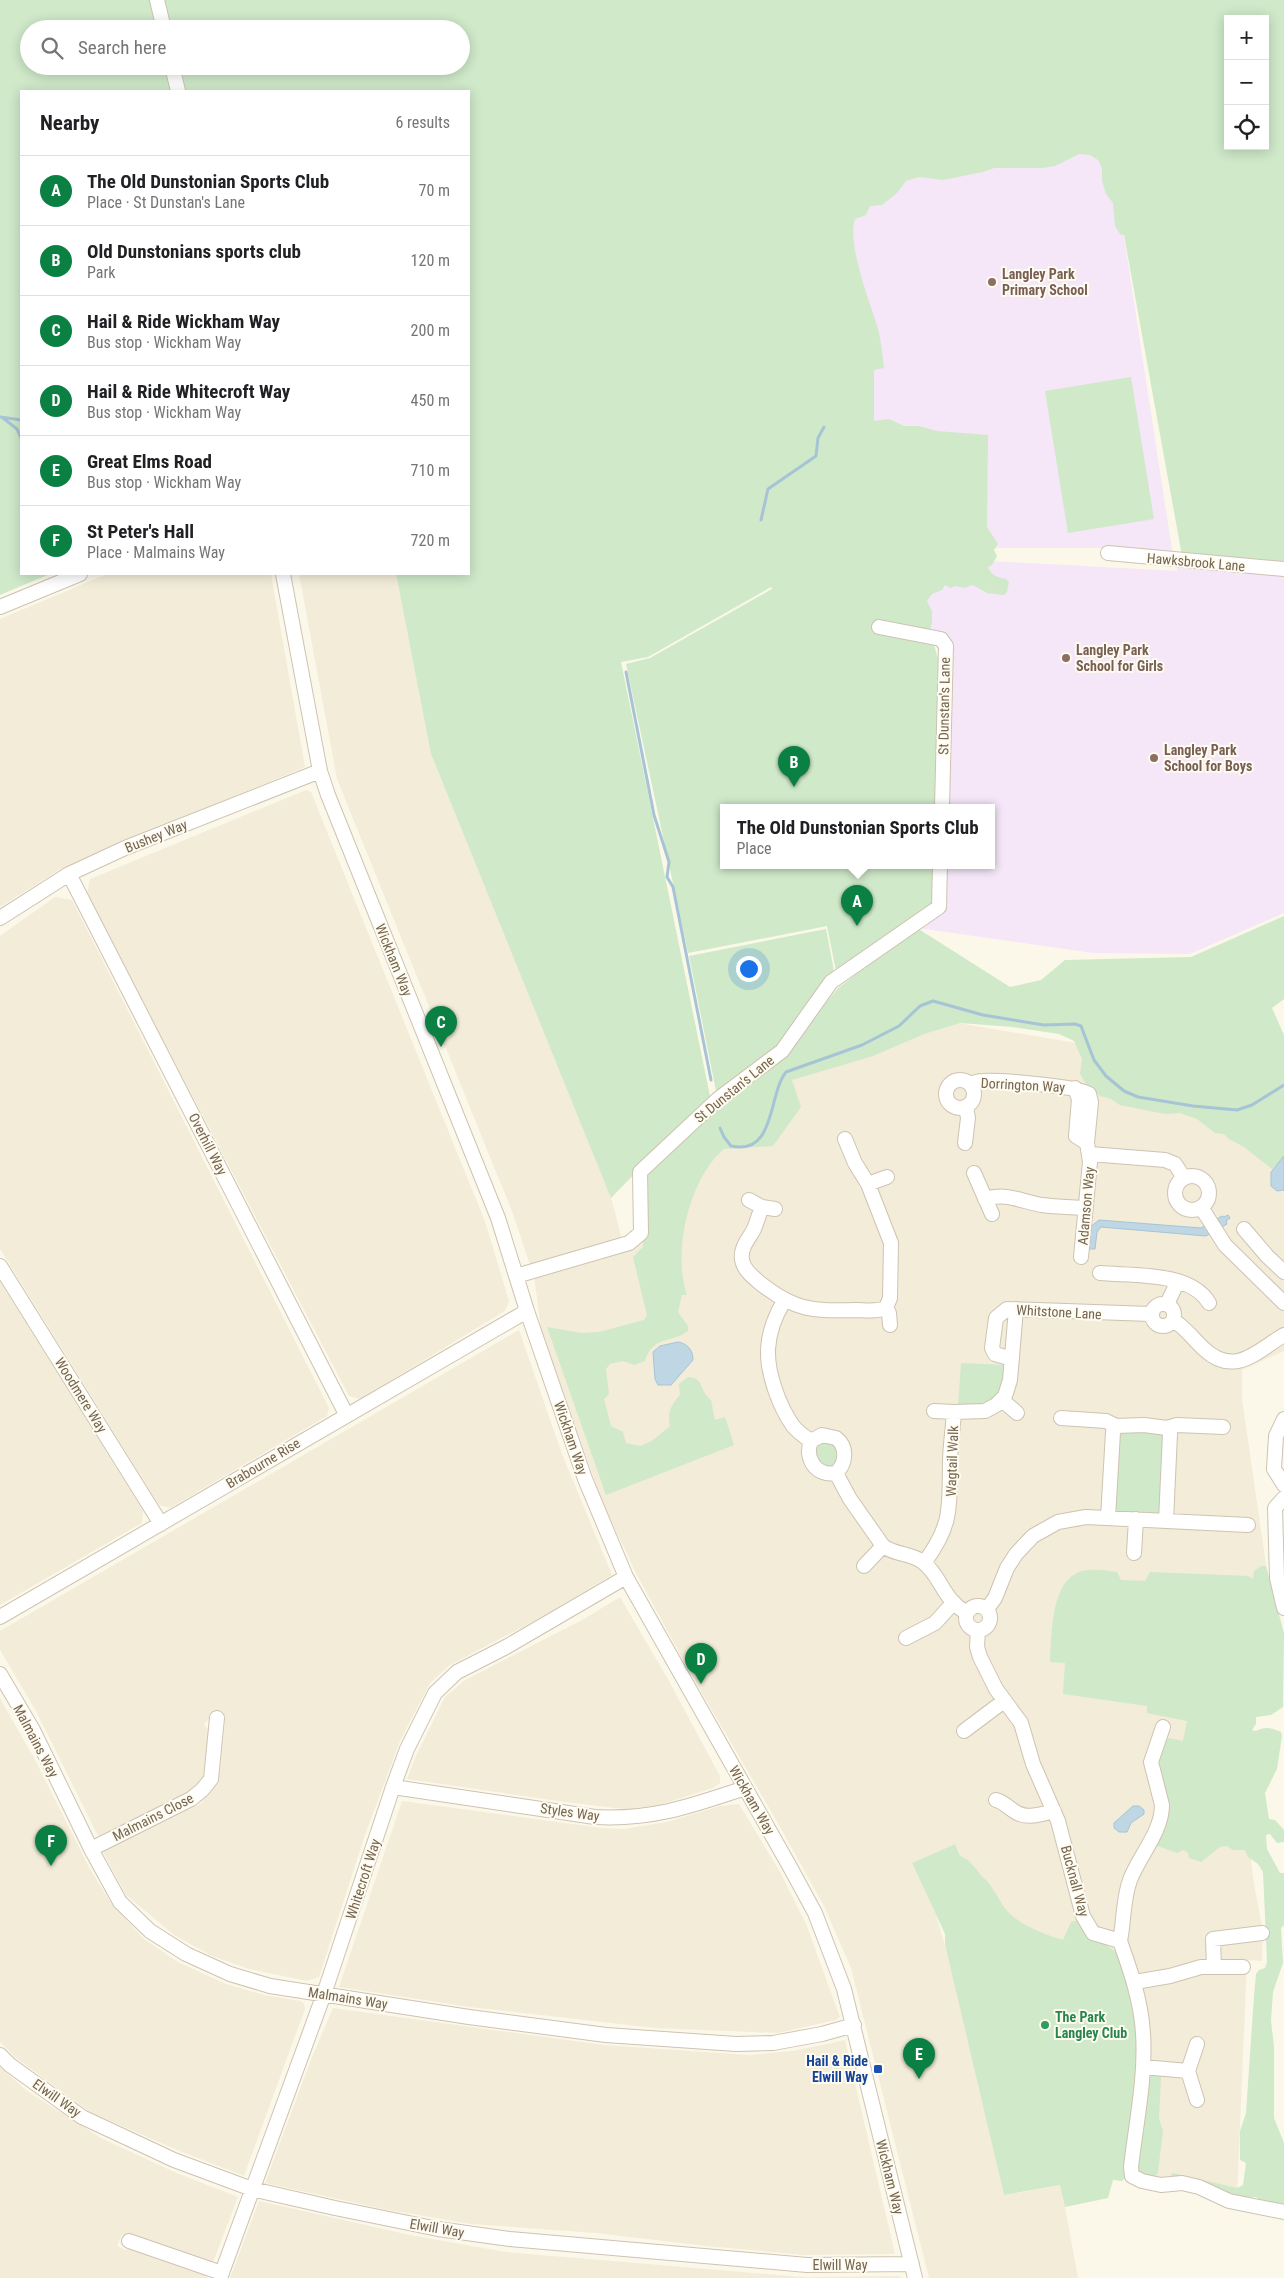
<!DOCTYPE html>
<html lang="en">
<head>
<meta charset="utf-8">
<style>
	:root { --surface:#fff; --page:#f6f6f6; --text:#202124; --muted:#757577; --line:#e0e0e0; --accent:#0b8043 }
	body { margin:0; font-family:"Roboto Condensed",sans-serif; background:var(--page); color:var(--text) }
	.controls { position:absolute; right:15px; top:15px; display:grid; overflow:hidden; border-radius:0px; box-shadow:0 2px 12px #0003 }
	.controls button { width:45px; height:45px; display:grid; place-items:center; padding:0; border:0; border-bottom:1px solid var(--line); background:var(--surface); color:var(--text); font:25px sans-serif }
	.you { position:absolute; left:748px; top:968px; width:18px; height:18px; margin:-12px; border:4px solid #fff; border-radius:50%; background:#1a73e8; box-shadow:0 0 0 8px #1a73e833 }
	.badge { display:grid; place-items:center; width:32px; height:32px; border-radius:50%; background:var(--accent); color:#fff; font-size:16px; font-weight:700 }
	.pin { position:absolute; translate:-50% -41px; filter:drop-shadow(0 1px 2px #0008) }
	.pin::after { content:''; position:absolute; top:26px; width:18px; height:15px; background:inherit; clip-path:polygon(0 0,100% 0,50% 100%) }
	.popup { position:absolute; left:720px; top:804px; width:275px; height:65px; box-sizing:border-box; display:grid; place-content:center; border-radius:0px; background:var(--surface); filter:drop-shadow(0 1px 4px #0005); font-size:16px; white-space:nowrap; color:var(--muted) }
	.popup b { font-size:19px; color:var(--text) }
	.popup::after { content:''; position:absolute; left:50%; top:100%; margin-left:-10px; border:10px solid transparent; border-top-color:var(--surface) }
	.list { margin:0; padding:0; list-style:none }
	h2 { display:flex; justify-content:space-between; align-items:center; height:65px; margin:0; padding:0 20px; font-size:21px }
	h2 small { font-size:16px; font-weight:400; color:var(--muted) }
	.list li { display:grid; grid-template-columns:32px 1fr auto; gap:15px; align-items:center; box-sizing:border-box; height:70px; padding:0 20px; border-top:1px solid var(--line) }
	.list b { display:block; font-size:19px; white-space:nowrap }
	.list p { margin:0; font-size:16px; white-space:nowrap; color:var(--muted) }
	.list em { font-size:16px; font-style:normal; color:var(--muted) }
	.icon { flex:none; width:28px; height:28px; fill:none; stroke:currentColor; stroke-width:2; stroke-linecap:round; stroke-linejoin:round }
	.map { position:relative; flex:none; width:1284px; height:2278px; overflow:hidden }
	.search { position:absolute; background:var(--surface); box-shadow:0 2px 12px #0003; left:20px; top:20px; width:450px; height:55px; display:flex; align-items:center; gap:12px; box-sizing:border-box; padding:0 18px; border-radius:28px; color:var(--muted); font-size:19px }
	.panel { position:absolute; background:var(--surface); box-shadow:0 2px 12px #0003; left:20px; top:90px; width:450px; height:485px; border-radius:0px }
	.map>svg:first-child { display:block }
	.residential { fill:#f3ecd9 }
	.education { fill:#f5e7f8 }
	.green { fill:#cfe9c9; fill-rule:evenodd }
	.water { fill:#bfd7e4; stroke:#a6c4d5 }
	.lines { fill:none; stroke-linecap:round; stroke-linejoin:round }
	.stream { stroke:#a6c4d5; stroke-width:3 }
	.minor-casing { stroke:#cdc3b1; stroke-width:16 }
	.minor { stroke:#fff; stroke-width:14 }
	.education-dot { fill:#8d6e63; stroke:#fefbf1; stroke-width:2 }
	.leisure-dot { fill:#2e9e5b; stroke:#fefbf1; stroke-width:2 }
	.transit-dot { fill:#1a4fb4; stroke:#fefbf1; stroke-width:2 }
	.labels { text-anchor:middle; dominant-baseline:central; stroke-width:4; stroke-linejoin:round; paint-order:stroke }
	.education-label { font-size:14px; font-weight:bold; fill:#785e54; stroke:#fefbf1; text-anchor:start }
	.street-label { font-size:14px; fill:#75644f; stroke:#fefbf1 }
	.leisure-label { font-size:14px; font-weight:bold; fill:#27864d; stroke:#fefbf1; text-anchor:start }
	.transit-label { font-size:14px; font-weight:bold; fill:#164399; stroke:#fefbf1; text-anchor:end }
</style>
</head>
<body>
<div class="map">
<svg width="1284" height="2278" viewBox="0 0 1284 2278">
	<rect width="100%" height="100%" fill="#fbf8ea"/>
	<path class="residential" d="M107,574H271L305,767L59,870L0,907V619Z
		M299,574H396L431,754L611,1197L622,1240L531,1268L513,1214L337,779Z
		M306,790L311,792L486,1224L509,1301L505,1311L360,1399L349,1396L87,894L90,879Z
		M55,897L72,900L329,1408L327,1416L170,1508L159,1505L0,1249V936Z
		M952,1022L1076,1043L1207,1114L1284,1170V1351L1242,1370V1399L1269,1585L1231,1726L1253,1844L1251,1860L1254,1884L1263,1931L1262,1961L1247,1960L1237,2198L1154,2180L1015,1923L968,1870L955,1844L912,1863L936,1915L953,1972L1004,2195L1061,2185L1078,2278H929L851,1968L824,1906L775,1818L688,1669L636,1573L602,1501L541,1330L534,1275L664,1234L703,1161L784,1076Z
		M0,1281L143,1511L142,1523L0,1605Z
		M519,1330L562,1454L612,1575L536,1620L450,1665L430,1683L400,1741L365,1835L319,1977L307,1981L249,1969L212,1956L174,1935L126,1895L102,1850L200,1804L214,1787L220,1771L225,1722L215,1712L204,1724L209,1731L203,1777L190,1792L98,1836L36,1711L0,1650V1631Z
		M620,1597L669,1681L720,1776V1783L713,1788L656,1806L623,1809L565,1802L407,1779L415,1758L445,1697L465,1680L584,1619Z
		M0,1698L35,1760L90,1869L111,1903L143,1938L176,1961L226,1984L264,1995L301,2001L304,2004L305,2009L244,2176L177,2150L90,2112L16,2058L0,2042Z
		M402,1801L602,1828L623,1829L667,1822L720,1806L739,1804L780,1872L806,1924L840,2017L836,2020L778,2033L655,2028L470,2007L339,1987Z
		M333,2008L604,2045L749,2055L793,2051L845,2040L895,2254L804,2255L706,2246L596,2233L471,2224L383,2209L265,2183L310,2062Z
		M0,2067L27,2091L101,2138L172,2171L238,2197L212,2265L122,2234L117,2246L126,2250L129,2248L209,2273L207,2278H0Z
		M259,2201L410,2235L506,2252L803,2277L900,2276L901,2278H230Z"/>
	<path class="education" d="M1110,146L1173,556L1105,548H979L869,426L838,191L931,174Z
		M1176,557L1284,570V913L1190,954L1093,953L917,928L937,865H991V807H939L950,637L893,626L936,558L1177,571Z"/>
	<path class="green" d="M0,0H1284V563L1182,556L1124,235L1120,234L1115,226L1113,203L1106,194L1102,181V168L1098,160L1090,155L1079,154L1055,166L1042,168H994L983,172L943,180L919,177L906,181L897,193L882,205L870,206L866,215L855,219C847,242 868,298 876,322C881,337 882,353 884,368L874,370V421L889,419L904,426H919L937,431L988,435L987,527L998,544L994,550L997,556L992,565L988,567C992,576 997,577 1006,579L1009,582L1007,592L1004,595L987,593L973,585L964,588L956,586L950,588L945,585L942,590L932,594L927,601L932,611V622L930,630L938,659L935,807H723V865H933L932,911L837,976L827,926L688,953L626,664L650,658L772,589L771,587L648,657L621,662L710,1096L611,1198L431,754L396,574H469V91H21V574H50L0,595ZM1228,19H1265V146H1228ZM29,29H461V66H29Z
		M1131,377L1154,519L1068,533L1045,391Z
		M1284,916V999L1272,1008L1284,1035V1158L1272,1169L1244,1147L1229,1139L1224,1134L1215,1133L1197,1119L1180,1113L1165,1114L1120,1105L1111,1099L1100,1096L1086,1084L1080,1074L1082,1059L1074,1041L1059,1034L1012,1027L960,1023L924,1034L873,1056L792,1080L801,1107L773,1146L724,1149C689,1178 672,1253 687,1295H682L678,1312L688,1326V1331C670,1344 653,1335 645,1361L634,1365L623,1361L610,1364L606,1369L609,1394L604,1399L611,1426L623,1432L626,1443L640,1446L652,1441L670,1426C667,1413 671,1405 680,1395L679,1384L688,1377C705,1378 698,1389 711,1400L715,1420L725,1417L734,1445L606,1495L547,1327L581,1333L599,1332L644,1320L647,1315L633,1257L643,1247V1173L722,1102L783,1055L838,988L917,928L1010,987L1041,980L1065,960L1191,957Z
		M826,929L835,976L779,1050L717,1096L689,956Z
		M961,1363L1008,1365L1005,1385L990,1405L958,1408Z
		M1122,1430L1162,1434L1164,1436L1160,1510L1156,1514L1119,1512L1114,1508L1117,1437Z
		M825,1438L839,1446L836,1468L818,1466L812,1448Z
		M1261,1566H1266L1284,1633L1283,1707L1271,1715L1256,1717V1724L1252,1730L1256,1731C1266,1726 1271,1728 1281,1732L1282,1736L1277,1769L1265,1793L1269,1819L1275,1820L1284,1830V1842L1277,1843L1270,1834L1266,1835L1267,1849L1280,1873H1284V1925L1281,1928L1283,1963L1273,1992L1271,2021L1274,2046V2118L1284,2143V2205L1260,2201L1256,2197L1241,2198L1168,2178L1173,2173L1237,2188L1243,2185L1246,2163L1240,2160V2131L1246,2113L1254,1996L1256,1974L1259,1970L1265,1968L1267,1962L1263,1872L1258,1864L1248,1857L1245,1850H1233L1227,1846L1220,1847L1201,1862L1189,1858L1188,1853L1184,1850L1177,1853L1152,1844L1165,1827L1169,1807L1157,1762L1160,1747L1169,1738L1183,1741L1187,1721L1147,1713V1706L1063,1694L1065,1663L1050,1662C1052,1634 1050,1572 1089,1570C1098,1569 1108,1571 1117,1572L1121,1580L1145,1581L1150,1572L1248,1576L1253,1579L1254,1571Z
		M955,1844C957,1848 959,1855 962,1857C965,1859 967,1859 969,1861C975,1867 980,1875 987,1881C995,1890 1000,1903 1008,1912C1022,1926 1045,1935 1063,1940L1071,1922L1078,1920L1092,1939L1106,1945L1119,1954L1130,1980L1139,2046L1126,2177L1122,2181L1113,2180L1108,2198L1065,2207L1060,2185L1004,2195L945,1944V1934L912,1863Z
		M1150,2073L1160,2074L1161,2078L1159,2118L1163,2131L1158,2172L1155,2177L1139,2174L1136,2167L1145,2095Z"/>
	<path class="water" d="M1284,1156V1190L1277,1191L1271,1186V1172Z
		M1228,1215L1230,1218L1226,1221L1227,1224L1206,1236L1101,1227L1097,1232L1095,1249H1087L1089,1228L1099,1220L1201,1228L1222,1216L1224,1217Z
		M678,1342C688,1344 693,1350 693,1360L671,1385H658L655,1379L653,1352L660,1346Z
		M1133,1806H1139L1144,1810V1814L1131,1823L1127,1832H1119L1114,1828V1823Z"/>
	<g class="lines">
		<path class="stream" d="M0,417L21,420
			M3,418L17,429L21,438
			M761,520L768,489L816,456L818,438L824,427
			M626,672L654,815L669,862L667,877L673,887L711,1080
			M720,1128L724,1137L731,1146C776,1156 768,1094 786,1072L862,1045L899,1026L920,1006L933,1001L983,1015L1044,1025L1075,1024L1081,1026L1094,1060L1106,1076L1124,1091L1138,1097L1193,1106L1237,1110L1252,1105L1284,1085"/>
		<g class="minor-casing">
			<path id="minor" d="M157,0L164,29
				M172,66L178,91
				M1108,553L1284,569
				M283,574L320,771L328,795L498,1218L527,1311L585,1479L626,1577L790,1867L815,1913L844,1989L915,2278
				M0,607L80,574
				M879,627L941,639L946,646L942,807
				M69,874L346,1414
				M0,918L69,874L125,848L320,771
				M946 1094a14 14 0 1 1 28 0a14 14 0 1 1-28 0Z
				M971,1084C975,1082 978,1081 983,1081C999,1080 1079,1086 1089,1094L1091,1102L1087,1143L1090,1162L1081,1257
				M1075,1088L1079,1099L1076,1136L1087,1143
				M965,1143L968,1118L966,1107
				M1090,1154L1165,1160L1175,1164L1184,1178
				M974,1173L992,1214
				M1175 1193a17 17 0 1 1 34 0a17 17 0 1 1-34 0Z
				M868,1184L887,1177
				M985,1199C1006,1192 1023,1202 1042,1205C1057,1207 1071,1207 1085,1208
				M749,1200L762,1207C759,1214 757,1222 754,1229C749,1239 740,1247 742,1260C744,1270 752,1276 760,1283C795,1311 813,1311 856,1310C865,1310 877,1312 886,1308L890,1298L891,1243L868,1184L855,1163L845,1139
				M762,1207L775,1209
				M1201,1207L1225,1245L1284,1303
				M1244,1229L1267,1256L1284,1272
				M0,1266L161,1524
				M1100,1273C1132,1276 1190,1271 1209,1303
				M516,1276L629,1243L641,1233L640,1172L718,1099L782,1051L831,982L939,907L940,865
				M784,1301C775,1316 769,1331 768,1349C767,1373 779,1406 793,1426C798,1432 805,1437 811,1441
				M1152 1315a11 11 0 1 1 22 0a11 11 0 1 1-22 0Z
				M1167,1304L1178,1281
				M886,1308L889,1313L890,1325
				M1173,1320C1186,1328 1193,1339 1204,1349C1235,1378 1258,1350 1284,1335
				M1012,1359L995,1354L992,1348L996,1318L1007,1309L1151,1314
				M1002,1400L1017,1413
				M934,1411L954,1412
				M1061,1418L1106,1421L1116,1426
				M1284,1419L1276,1436L1274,1469L1284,1485
				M822,1435L836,1438C848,1447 846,1464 836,1473C816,1477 804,1458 811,1441Z
				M836,1473L850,1499L883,1546C895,1555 911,1553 923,1562C942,1577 942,1599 967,1613
				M1284,1498L1275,1508L1277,1578L1284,1608
				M1108,1518L1113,1432L1116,1426L1144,1425L1167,1428L1177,1425L1223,1427
				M1166,1521L1170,1434L1167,1428
				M1134,1553L1136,1519
				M924,1563C953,1524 949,1508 950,1463C950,1446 953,1429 954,1412L985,1411L996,1405L1005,1396L1010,1380L1016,1309
				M864,1566L883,1546
				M966 1618a12 12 0 1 1 24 0a12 12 0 1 1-24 0Z
				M987,1609L995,1598L1007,1568L1016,1554L1033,1536L1058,1522L1086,1517L1248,1525
				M0,1617L527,1311
				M978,1630L977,1647L980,1657L996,1689L1021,1723L1033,1764L1058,1821L1083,1916L1093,1933L1120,1941
				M906,1638L935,1623L953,1603
				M0,1674L33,1730L91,1849L120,1902L150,1931L186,1954L230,1974L270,1986L469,2017L606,2035L736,2044L773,2043L822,2034L854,2025
				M964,1731L1004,1701
				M393,1787L595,1817C653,1820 691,1806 745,1788
				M996,1800C1004,1802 1007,1807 1014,1811C1026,1820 1041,1814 1054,1811
				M91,1849L191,1799L202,1790L211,1779L217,1718
				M1120,1941C1131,1972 1141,2001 1143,2033C1146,2077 1136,2123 1131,2167L1132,2176L1142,2181L1161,2185L1182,2183L1199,2187L1229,2201L1284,2212
				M1120,1941C1124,1921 1123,1899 1130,1880C1139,1856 1162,1832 1162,1805L1151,1762L1163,1727
				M1214,1967L1213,1939L1262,1933
				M1135,1982L1170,1976L1201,1967H1243
				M0,2055L10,2065L82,2117L174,2160L252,2189L335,2208L438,2229L510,2239L807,2265L912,2264
				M1143,2067L1188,2071L1197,2100
				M1188,2071L1197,2044
				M129,2241L222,2273
				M220,2278L324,1994L393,1787L407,1749L435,1693L457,1672L506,1647L626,1577"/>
		</g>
		<use href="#minor" class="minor"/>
	</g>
	<g class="education-dot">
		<circle cx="992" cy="282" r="5"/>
		<circle cx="1066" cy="658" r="5"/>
		<circle cx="1154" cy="758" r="5"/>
	</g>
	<circle class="leisure-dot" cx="1045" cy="2025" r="5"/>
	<rect class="transit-dot" x="873" y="2064" width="10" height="10" rx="2.5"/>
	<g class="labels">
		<g class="education-label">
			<text x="1002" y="274">Langley Park<tspan x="1002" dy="16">Primary School</tspan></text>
			<text x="1076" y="650">Langley Park<tspan x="1076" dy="16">School for Girls</tspan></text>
			<text x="1164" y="750">Langley Park<tspan x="1164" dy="16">School for Boys</tspan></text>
		</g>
		<g class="street-label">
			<text transform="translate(1196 562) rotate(5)">Hawksbrook Lane</text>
			<text transform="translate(944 706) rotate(-89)">St Dunstan's Lane</text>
			<text transform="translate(156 836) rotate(-22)">Bushey Way</text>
			<text transform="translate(394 960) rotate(68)">Wickham Way</text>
			<text transform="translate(1023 1085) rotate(3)">Dorrington Way</text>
			<text transform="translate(734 1089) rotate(-39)">St Dunstan's Lane</text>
			<text transform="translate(208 1144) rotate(63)">Overhill Way</text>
			<text transform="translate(1086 1206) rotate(-85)">Adamson Way</text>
			<text transform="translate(1059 1312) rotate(3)">Whitstone Lane</text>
			<text transform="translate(81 1395) rotate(58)">Woodmere Way</text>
			<text transform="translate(571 1438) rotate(71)">Wickham Way</text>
			<text transform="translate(952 1461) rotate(-88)">Wagtail Walk</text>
			<text transform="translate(263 1463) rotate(-31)">Brabourne Rise</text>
			<text transform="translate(36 1741) rotate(62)">Malmains Way</text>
			<text transform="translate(752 1800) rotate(60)">Wickham Way</text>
			<text transform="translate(570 1812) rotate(8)">Styles Way</text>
			<text transform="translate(153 1817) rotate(-27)">Malmains Close</text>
			<text transform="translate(363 1879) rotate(-72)">Whitecroft Way</text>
			<text transform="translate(1075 1881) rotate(75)">Bucknall Way</text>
			<text transform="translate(348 1998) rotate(9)">Malmains Way</text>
			<text transform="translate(57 2098) rotate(35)">Elwill Way</text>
			<text transform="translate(890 2177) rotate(76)">Wickham Way</text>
			<text transform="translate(437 2228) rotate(10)">Elwill Way</text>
			<text x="840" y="2265">Elwill Way</text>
		</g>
		<g class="leisure-label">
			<text x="1055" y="2017">The Park<tspan x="1055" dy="16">Langley Club</tspan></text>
		</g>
		<g class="transit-label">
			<text x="868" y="2061">Hail &amp; Ride<tspan x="868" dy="16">Elwill Way</tspan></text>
		</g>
	</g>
</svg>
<div class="controls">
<button>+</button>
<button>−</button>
<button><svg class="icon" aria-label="locate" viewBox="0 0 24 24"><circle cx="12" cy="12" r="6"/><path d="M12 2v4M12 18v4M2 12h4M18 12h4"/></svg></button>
</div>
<div class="you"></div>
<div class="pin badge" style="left:857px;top:926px">A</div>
<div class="popup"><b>The Old Dunstonian Sports Club</b>Place</div>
<div class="pin badge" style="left:794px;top:787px">B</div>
<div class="pin badge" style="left:441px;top:1047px">C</div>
<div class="pin badge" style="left:701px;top:1684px">D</div>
<div class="pin badge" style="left:919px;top:2079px">E</div>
<div class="pin badge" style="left:51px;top:1866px">F</div>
<div class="search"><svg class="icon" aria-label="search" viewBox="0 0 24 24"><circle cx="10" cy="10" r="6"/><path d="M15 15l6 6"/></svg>Search here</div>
<section class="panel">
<h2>Nearby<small>6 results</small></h2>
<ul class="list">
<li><span class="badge">A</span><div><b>The Old Dunstonian Sports Club</b><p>Place · St Dunstan's Lane</p></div><em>70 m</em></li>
<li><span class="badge">B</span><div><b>Old Dunstonians sports club</b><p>Park</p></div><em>120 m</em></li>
<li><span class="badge">C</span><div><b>Hail &amp; Ride Wickham Way</b><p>Bus stop · Wickham Way</p></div><em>200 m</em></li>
<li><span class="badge">D</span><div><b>Hail &amp; Ride Whitecroft Way</b><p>Bus stop · Wickham Way</p></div><em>450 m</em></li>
<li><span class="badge">E</span><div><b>Great Elms Road</b><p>Bus stop · Wickham Way</p></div><em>710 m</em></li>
<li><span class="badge">F</span><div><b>St Peter's Hall</b><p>Place · Malmains Way</p></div><em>720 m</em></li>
</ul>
</section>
</div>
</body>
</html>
